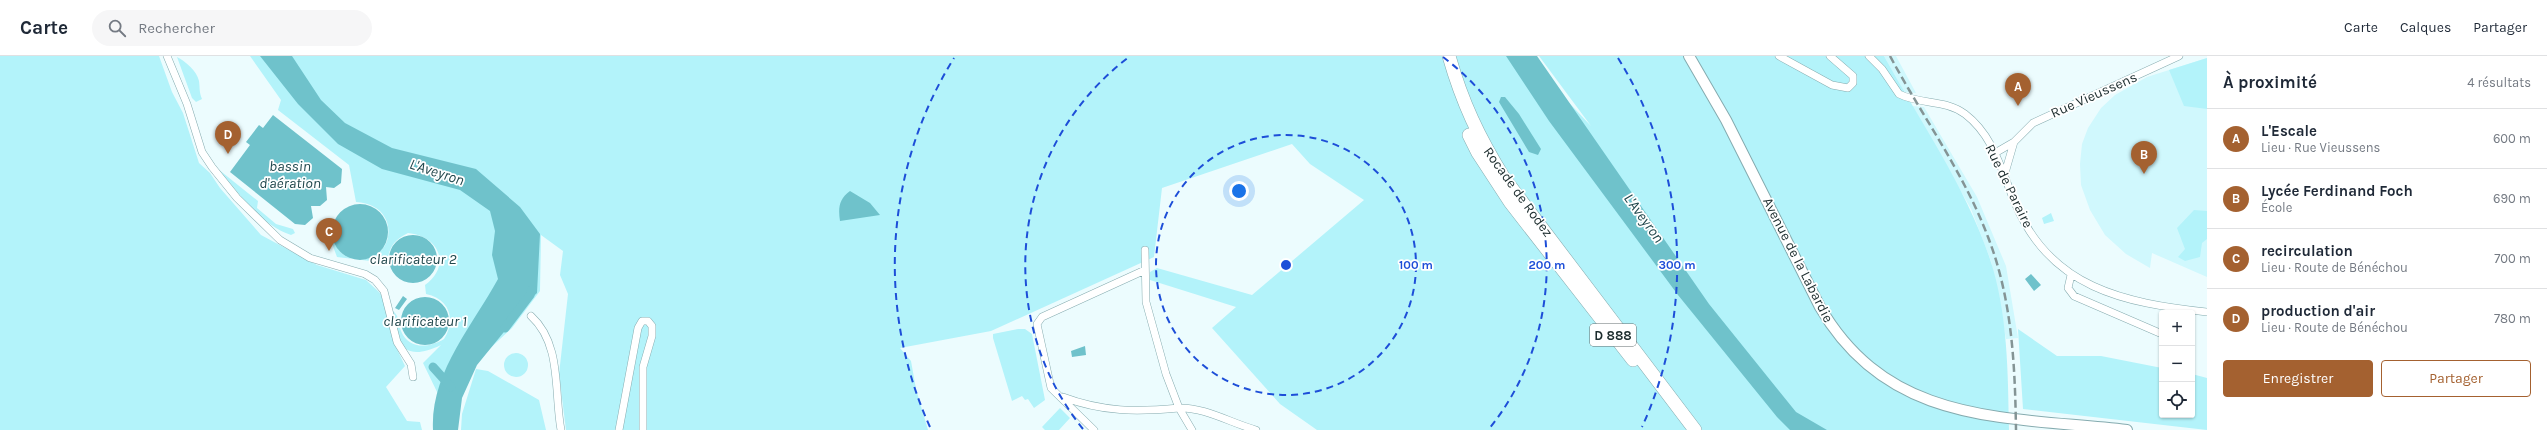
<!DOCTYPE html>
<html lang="fr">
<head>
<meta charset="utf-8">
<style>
	:root { --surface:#fff; --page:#f6f6f7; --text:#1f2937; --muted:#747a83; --line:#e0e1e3; --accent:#a46130 }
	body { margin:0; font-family:Karla,sans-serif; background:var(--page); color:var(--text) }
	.controls { position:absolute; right:12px; bottom:12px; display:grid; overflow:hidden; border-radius:4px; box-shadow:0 1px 3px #0004 }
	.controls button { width:36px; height:36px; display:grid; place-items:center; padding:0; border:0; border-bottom:1px solid var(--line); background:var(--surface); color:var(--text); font:20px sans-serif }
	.you { position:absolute; left:1239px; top:135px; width:14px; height:14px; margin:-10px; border:3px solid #fff; border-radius:50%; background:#1a73e8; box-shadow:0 0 0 6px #1a73e833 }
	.badge { display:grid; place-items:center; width:26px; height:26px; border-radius:50%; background:var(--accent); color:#fff; font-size:13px; font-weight:700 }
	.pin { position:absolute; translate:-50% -33px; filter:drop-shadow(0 1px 2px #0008) }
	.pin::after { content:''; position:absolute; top:21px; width:14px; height:12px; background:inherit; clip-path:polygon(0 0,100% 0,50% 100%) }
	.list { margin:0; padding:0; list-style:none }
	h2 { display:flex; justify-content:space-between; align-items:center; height:52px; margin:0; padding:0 16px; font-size:17px }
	h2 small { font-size:13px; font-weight:400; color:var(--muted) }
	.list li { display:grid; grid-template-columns:26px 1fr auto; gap:12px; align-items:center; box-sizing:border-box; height:60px; padding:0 16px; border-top:1px solid var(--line) }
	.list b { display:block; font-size:15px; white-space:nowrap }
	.list p { margin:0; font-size:13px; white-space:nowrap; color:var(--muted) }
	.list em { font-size:13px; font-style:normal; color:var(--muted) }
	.actions { display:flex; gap:8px; padding:12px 16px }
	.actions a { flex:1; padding:9px 0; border:1px solid var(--accent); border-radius:4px; text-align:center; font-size:14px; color:var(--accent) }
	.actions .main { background:var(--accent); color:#fff }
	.icon { flex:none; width:22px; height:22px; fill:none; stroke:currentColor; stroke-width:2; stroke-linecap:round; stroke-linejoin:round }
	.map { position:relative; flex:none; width:2207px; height:374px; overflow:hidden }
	header { display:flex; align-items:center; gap:24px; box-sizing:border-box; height:56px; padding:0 20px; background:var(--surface); border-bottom:1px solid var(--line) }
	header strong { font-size:19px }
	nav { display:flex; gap:22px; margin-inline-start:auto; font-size:14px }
	.search { width:280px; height:36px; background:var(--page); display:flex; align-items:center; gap:10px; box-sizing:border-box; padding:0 14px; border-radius:22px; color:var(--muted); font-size:15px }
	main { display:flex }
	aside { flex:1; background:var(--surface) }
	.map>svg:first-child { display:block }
	.built { fill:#d0f8fd }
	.green { fill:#b3f3fa }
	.water { fill:#6fc2cb }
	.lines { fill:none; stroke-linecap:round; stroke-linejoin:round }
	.canal { stroke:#6fc2cb; stroke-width:9 }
	.street-casing { stroke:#85abaf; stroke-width:8 }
	.secondary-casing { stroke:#85abaf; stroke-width:12 }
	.highway-casing { stroke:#85abaf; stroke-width:14 }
	.street { stroke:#fff; stroke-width:7 }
	.secondary { stroke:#fff; stroke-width:10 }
	.highway { stroke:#fff; stroke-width:13 }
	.rail { stroke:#849495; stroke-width:2.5; stroke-dasharray:8 4; stroke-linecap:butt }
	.ring { fill:none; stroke:#1d4ed8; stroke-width:2; stroke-dasharray:7 5 }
	.labels { text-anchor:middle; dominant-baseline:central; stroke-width:3.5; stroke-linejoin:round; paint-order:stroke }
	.shield { fill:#fff; stroke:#606b6c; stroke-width:1 }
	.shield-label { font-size:13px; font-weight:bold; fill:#1c2c2d }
	.street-label { font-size:14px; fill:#1c2c2d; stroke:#fff }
	.water-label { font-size:15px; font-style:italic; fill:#21484d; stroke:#fff }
	.centre { fill:#1d4ed8; stroke:#fff; stroke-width:2 }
	.ring-label { font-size:12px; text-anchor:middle; font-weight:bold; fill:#1d4ed8; stroke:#fff; stroke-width:3.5; stroke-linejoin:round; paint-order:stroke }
</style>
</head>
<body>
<header>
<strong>Carte</strong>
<div class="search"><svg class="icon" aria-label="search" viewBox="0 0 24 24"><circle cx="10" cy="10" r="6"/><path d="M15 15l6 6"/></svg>Rechercher</div>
<nav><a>Carte</a><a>Calques</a><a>Partager</a></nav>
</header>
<main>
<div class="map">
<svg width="2207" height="374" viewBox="0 0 2207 374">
	<rect width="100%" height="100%" fill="#ecfcfe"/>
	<path class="built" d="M1884,0H1896L1916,37L1904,36Z
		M2207,2V221L2152,197L2150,212L2126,198L2105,179L2090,154L2081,129L2080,108L2082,88L2088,72L2101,52L2115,39L2147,21Z
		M1912,50L1924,51L1977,141L2006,210L2018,282L2006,283L1991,205L1971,153Z"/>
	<path class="green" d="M0,0H159L172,36L183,57L199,107L210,117L220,132L261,179L317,209L366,224L379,236L386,245L397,293L405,310L386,331L407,365L420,366L422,374H0Z
		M250,0H1525L1591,70L1539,0H1884C1921,67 1966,131 1990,203C2008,258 2008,317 2009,374H1317L1280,348L1212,272L1236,251L1150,224V216L1157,212L1252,239L1364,144L1310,108L1292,88L1162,132L1154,201L991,275L900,292L911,305L916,333L928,374H566L559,318L568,238L560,219L563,195L541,179L540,235L512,272L439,340L423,307L441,289C406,306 395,291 393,255C400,261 398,267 401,275C409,294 429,292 444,283C456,264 450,243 426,238L425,229C452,209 439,180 408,177C394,184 389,191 387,207L337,201L328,177L332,173C333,221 399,208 387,166C382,152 369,147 356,146L349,109L278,54L281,44Z
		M177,1C185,5 197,15 199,25C200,32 199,36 202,43L196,46L192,42Z
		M2207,2V53L2184,50L2169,14Z
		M218,113L258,145L257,152L276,168L293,173L295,177L291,179C260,169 239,137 218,113Z
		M2194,154L2207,155V183L2202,187L2200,201L2185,205L2178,201L2185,193L2177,172Z
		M2051,157L2054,165L2044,168L2042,162Z
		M1018,273H1025L1032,278L1045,344L1034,352L1028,343L1025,344L1022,340L1012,345L993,282V278Z
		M2018,273L2057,300H2101L2162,312V359H2192V318L2207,322V374L2023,353Z
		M504 309a12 12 0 1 1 24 0a12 12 0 1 1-24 0Z
		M476,313L488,315L539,344L546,374H461L462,358Z
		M1060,352L1070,362L1059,374H1045L1042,371Z"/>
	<path class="water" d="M260,0H292L321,44L345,67L392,92L476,113L520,151L540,178L537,237L529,244L525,242L510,259L512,266L477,309L462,342L458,374H433C430,317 473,269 498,223L492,199L495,175L490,155L460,134L382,113L338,88L298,48Z
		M1506,0H1537L1709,248L1796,356L1827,374H1790L1777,361L1678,239L1549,65Z
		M1501,41H1505L1519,58L1541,93L1538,99L1529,96L1499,46Z
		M273,59L342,113L341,127L334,132L326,131L327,144L320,150H311L313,162L305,169L295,168L230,116L250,89L246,86L259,69L263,72Z
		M850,135L870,147L880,159L840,165C838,152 839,143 850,135Z
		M332 176a28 28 0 1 1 56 0a28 28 0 1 1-56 0Z
		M389 203a24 24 0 1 1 48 0a24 24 0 1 1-48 0Z
		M2031,218L2041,229L2034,235L2025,223Z
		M403,240L407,243L399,254L395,252Z
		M401 265a24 24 0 1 1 48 0a24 24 0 1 1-48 0Z
		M1085,290L1086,299L1072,301L1071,295Z"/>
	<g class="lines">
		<path class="canal" d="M505,272L530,239L532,234
			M433,311L451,331"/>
		<g class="street-casing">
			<path id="street" d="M167,0L187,48L202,96L212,111L237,142L280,184L310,202L365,218L375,224L384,235L397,286L411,308L413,321
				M1779,0L1832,29L1848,32L1853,27V20L1830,0
				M1869,0L1882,13L1899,38C1921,49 1945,43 1965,58C1994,80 2002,116 2015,147C2050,232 2124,247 2207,256
				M1995,97L2014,86
				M2005,117L2014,86L2033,67L2179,0
				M1145,194L1146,246L1166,318L1179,352C1204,351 1231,367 1256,374
				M2071,219L2068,232L2074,240L2162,278
				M531,260C562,288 554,336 561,374
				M1063,341C1103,356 1136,356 1179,352L1192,374
				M619,374L638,272L642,265H648L652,270V280L643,311V374
				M1094,374L1051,332L1037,268L1042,261L1145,214"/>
		</g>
		<g class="secondary-casing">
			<path id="secondary" d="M1689,0L1726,64L1820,251C1889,370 2006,360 2127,374"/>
		</g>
		<g class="highway-casing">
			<path id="highway" d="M1449,0C1462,46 1479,82 1504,122L1695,374
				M1469,79L1478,97L1510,146L1633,304"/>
		</g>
		<use href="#street" class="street"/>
		<use href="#secondary" class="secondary"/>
		<use href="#highway" class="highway"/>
		<path class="rail" d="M1890,0C1922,60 1964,117 1988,181C2012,243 2015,308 2016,374"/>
	</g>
	<g class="ring">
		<circle cx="1286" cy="209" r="130"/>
		<path d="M1083 373A261 261 0 0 1 1129 1M1443 1A261 261 0 0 1 1489 373"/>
		<path d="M930 371A391 391 0 0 1 954 2M1618 2A391 391 0 0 1 1642 371"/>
	</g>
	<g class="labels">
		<rect class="shield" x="1590" y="268" width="46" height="22" rx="3"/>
		<g class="shield-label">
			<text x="1613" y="279">D 888</text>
		</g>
		<g class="street-label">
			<text transform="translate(2094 39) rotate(-24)">Rue Vieussens</text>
			<text transform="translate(2009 130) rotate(64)">Rue de Paraire</text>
			<text transform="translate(1518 136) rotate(54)">Rocade de Rodez</text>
			<text transform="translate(1798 204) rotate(63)">Avenue de la Labardie</text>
		</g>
		<g class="water-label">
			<text x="290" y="110">bassin<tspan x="290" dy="17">d'aération</tspan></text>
			<text transform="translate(437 116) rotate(18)">L'Aveyron</text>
			<text transform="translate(1644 162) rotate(54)">L'Aveyron</text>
			<text x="413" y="203">clarificateur 2</text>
			<text x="425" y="265">clarificateur 1</text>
		</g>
	</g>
	<circle cx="1286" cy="209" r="6" class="centre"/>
	<g class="ring-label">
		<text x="1416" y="213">100 m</text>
		<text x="1547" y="213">200 m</text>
		<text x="1677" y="213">300 m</text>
	</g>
</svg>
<div class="controls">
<button>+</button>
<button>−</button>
<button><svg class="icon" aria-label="locate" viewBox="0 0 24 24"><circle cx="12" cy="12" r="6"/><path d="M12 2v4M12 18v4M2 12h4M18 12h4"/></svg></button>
</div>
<div class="you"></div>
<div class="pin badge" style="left:2018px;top:50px">A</div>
<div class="pin badge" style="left:2144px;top:118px">B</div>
<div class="pin badge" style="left:329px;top:195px">C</div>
<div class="pin badge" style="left:228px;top:98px">D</div>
</div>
<aside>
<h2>À proximité<small>4 résultats</small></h2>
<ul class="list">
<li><span class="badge">A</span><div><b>L'Escale</b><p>Lieu · Rue Vieussens</p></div><em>600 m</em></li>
<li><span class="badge">B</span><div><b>Lycée Ferdinand Foch</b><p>École</p></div><em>690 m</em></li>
<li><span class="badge">C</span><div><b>recirculation</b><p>Lieu · Route de Bénéchou</p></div><em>700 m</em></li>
<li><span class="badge">D</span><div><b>production d'air</b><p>Lieu · Route de Bénéchou</p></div><em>780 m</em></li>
</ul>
<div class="actions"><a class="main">Enregistrer</a><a>Partager</a></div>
</aside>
</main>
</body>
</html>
